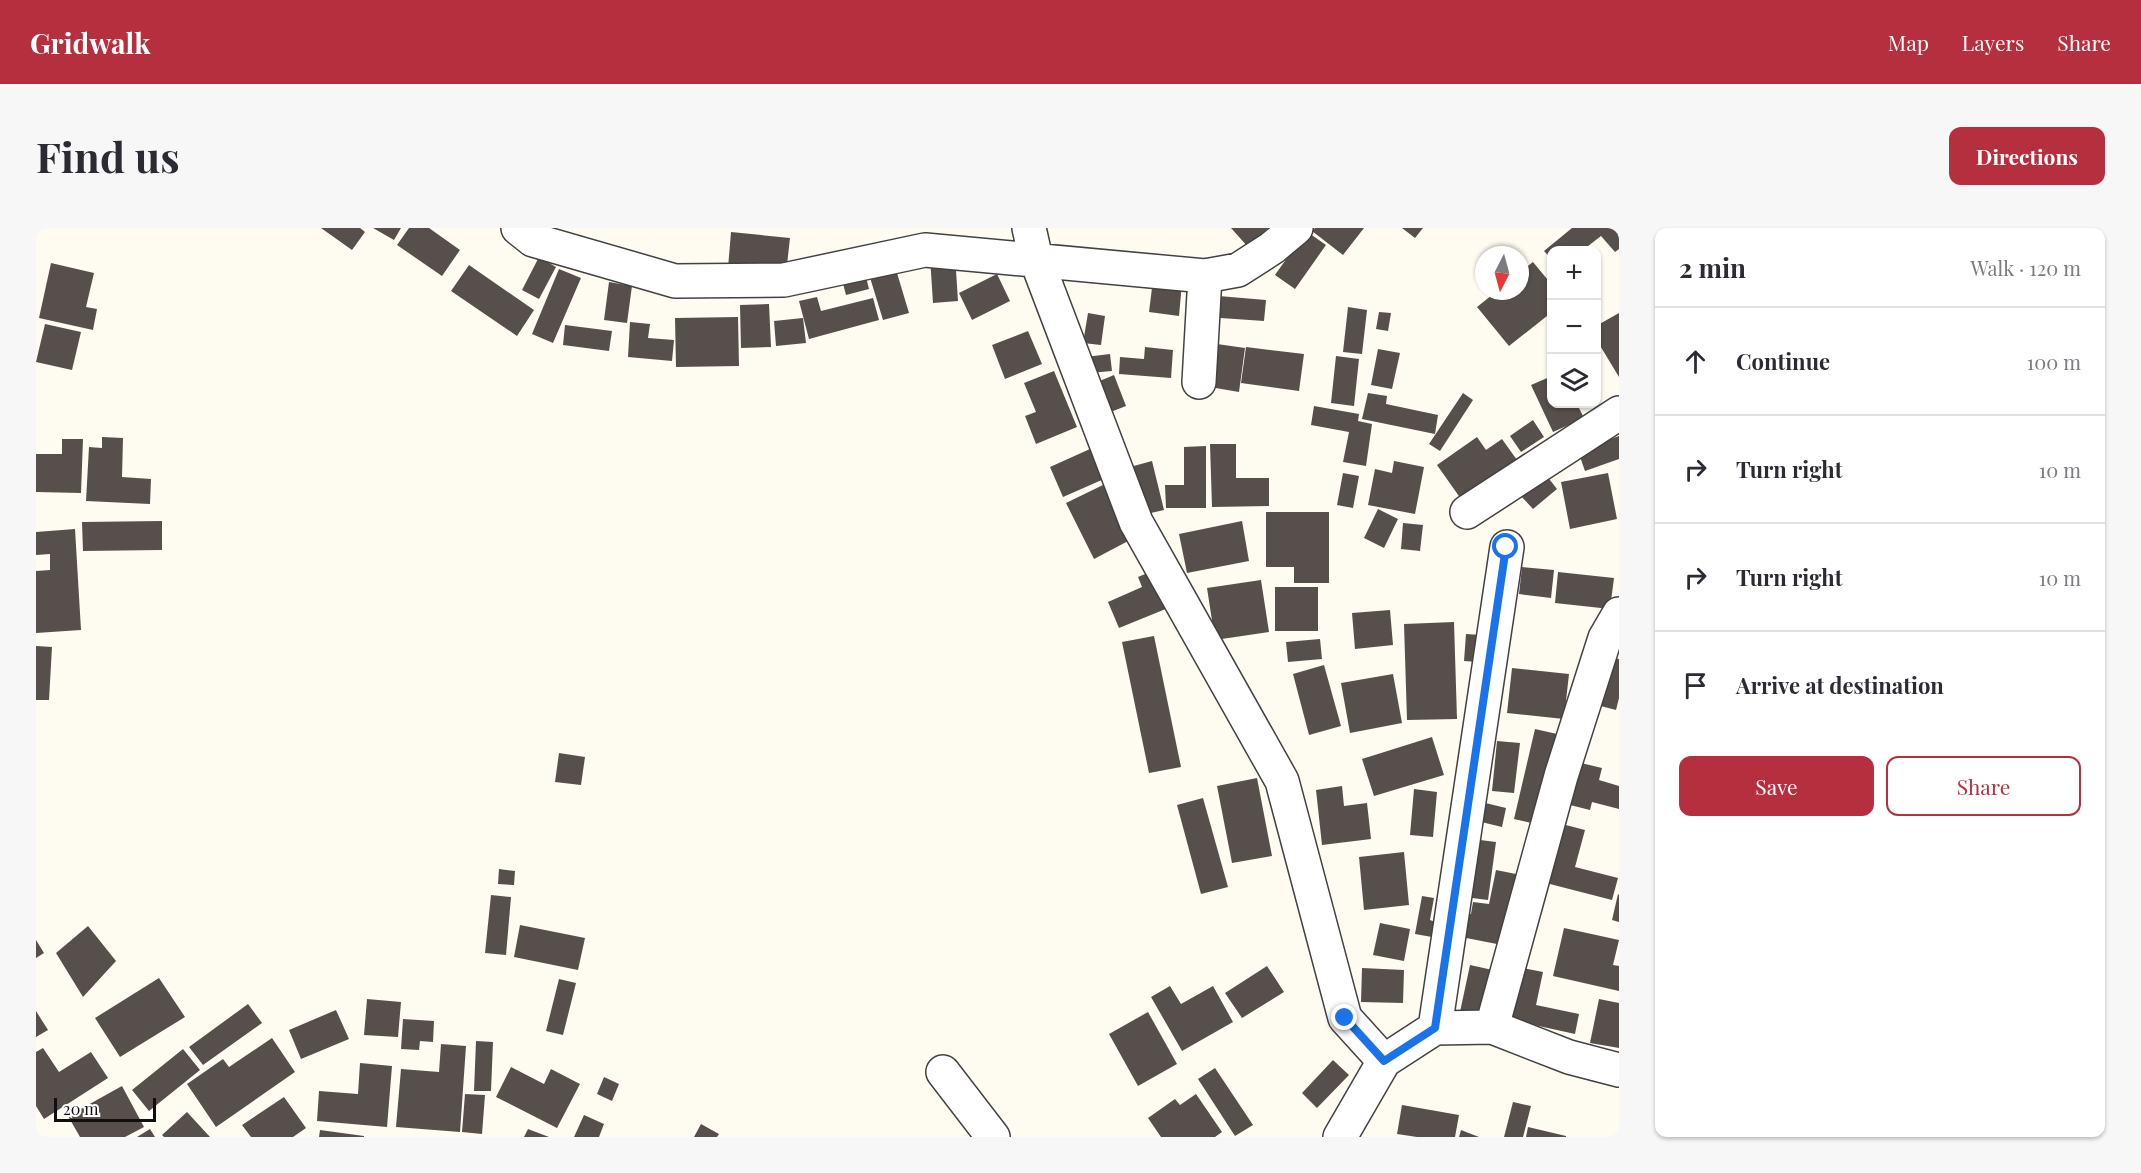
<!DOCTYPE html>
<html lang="en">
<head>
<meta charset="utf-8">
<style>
	:root { --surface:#fff; --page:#f7f7f7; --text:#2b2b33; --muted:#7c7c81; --line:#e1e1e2; --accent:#b62f3e }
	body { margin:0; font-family:"Playfair Display",serif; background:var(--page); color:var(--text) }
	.controls { position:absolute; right:18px; top:18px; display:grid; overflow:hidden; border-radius:12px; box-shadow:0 2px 4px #0004 }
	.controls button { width:54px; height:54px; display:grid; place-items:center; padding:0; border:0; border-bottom:2px solid var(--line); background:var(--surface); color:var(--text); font:30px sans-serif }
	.compass { position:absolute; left:1439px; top:18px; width:54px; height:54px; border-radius:50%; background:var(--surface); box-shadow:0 2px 4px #0004; rotate:186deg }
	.scale { position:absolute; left:18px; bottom:15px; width:102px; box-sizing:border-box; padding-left:6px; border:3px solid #0f0f0f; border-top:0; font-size:16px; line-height:21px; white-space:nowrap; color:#0f0f0f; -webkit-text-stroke:4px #fff; paint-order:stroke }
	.stop { position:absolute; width:18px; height:18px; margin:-14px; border:4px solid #1a73e8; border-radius:50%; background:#fff }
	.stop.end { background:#1a73e8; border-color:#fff; box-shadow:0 2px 6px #0008 }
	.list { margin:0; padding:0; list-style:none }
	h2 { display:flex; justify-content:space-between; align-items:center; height:78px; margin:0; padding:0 24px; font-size:26px }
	h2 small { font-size:20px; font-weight:400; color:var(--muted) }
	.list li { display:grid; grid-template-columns:39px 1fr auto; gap:18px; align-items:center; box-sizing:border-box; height:108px; padding:0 24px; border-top:2px solid var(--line) }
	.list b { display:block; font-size:22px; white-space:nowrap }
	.list em { font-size:20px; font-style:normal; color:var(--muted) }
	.actions { display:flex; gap:12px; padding:18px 24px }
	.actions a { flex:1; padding:14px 0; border:2px solid var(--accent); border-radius:12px; text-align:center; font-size:21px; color:var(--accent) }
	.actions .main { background:var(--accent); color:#fff }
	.icon { flex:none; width:33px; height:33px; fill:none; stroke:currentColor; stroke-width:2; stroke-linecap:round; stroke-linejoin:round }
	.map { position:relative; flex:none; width:1583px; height:909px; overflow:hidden; border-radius:12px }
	header { display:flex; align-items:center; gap:36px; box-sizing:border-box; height:84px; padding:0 30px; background:var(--accent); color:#fff }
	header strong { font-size:28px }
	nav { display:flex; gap:33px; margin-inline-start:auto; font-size:21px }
	.intro { display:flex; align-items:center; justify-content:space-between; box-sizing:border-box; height:144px; padding:0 36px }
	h1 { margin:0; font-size:42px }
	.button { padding:15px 27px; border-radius:12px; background:var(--accent); color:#fff; font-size:21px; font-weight:700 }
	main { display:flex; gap:36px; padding:0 36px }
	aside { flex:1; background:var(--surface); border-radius:12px; box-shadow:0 2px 4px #0004 }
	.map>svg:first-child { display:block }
	.building { fill:#574f4c }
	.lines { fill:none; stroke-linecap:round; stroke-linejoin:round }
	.minor-casing { stroke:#424242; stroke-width:36 }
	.minor { stroke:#fff; stroke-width:33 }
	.route { stroke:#1a73e8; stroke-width:8 }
</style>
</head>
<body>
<header>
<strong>Gridwalk</strong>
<nav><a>Map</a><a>Layers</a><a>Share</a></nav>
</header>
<div class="intro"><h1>Find us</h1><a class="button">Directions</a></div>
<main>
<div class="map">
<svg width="1583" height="909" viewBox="0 0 1583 909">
	<rect width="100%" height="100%" fill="#fefbf1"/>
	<path class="building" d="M285,0H324L329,4L316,22Z
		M337,0H365L358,12Z
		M373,0H393L424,22L406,48L361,17Z
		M1195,0H1232L1212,19Z
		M1279,0H1328L1307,27L1276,3Z
		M1366,0H1387L1379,10Z
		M1536,0H1580L1583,3V21L1579,24L1565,8L1547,22H1516V32L1508,23Z
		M1270,3L1290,17L1259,61L1239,47Z
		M695,4L754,10L750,46L692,40Z
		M919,27L922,73L897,75L894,29Z
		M503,29L520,39L503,71L486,62Z
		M1497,34L1516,57V84L1473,118L1441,79L1461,63H1484V44Z
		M15,35L58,45L50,79L61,81L57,102L3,90Z
		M858,35L873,85L847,92L832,43Z
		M433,37L498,82L481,108L415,63Z
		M523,41L545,50L517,115L496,106Z
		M828,41L833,61L810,67L805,48Z
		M961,46L974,73L936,92L923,65Z
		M1117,52L1146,55L1143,88L1113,84Z
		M573,54L596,58L591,95L568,92Z
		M1171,67L1230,72L1228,93L1170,89Z
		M781,69L785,83L837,70L843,92L773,111L763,73Z
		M733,76L735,119L705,120L704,77Z
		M1312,79L1331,82L1326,126L1307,124Z
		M1343,84L1355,85L1352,103L1340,101Z
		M1052,85L1069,88L1065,117L1047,115Z
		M1583,85V149L1560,111V98Z
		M702,89L703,138L640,139L639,90Z
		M767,90L770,115L740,118L738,93Z
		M594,94L614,96L612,110L638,112L636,133L592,129Z
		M9,96L45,104L36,142L0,134Z
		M529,97L576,103L573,123L527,117Z
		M992,103L1006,136L969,151L956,117Z
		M1174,115L1209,120L1203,164L1168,158Z
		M1109,119L1137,122L1135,150L1083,146L1084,129L1108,131Z
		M1210,119L1268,126L1263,163L1205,155Z
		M1342,121L1364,125L1356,161L1335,157Z
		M1074,126L1076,143L1042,146L1041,130Z
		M1300,128L1323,131L1318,178L1295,175Z
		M1018,143L1041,199L1000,216L989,188L1000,184L988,155Z
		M1078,147L1090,178L1067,187L1054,157Z
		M1516,148V176H1541L1548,190L1517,204L1495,157Z
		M1332,165L1351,168L1350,176L1402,187L1399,206L1326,191Z
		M1427,165L1437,172L1404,223L1393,216Z
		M1278,178L1323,186L1322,193L1336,196L1330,238L1307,234L1313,204L1275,197Z
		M1497,192L1508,209L1485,224L1474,208Z
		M1583,208V231L1549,243L1542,223Z
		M66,209L87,210L86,249L115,251L114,276L50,273L53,219L66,220Z
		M1441,209L1450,222L1466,211L1481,232L1425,271L1401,237Z
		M26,211H47L45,265L0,264V226H26Z
		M1174,216H1200V250H1233V278L1176,279Z
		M1170,218V280H1130L1129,257H1148V219Z
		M1054,221L1068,251L1027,269L1014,239Z
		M1116,233L1128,282L1106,287L1094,239Z
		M1358,233L1388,239L1379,286L1332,277L1339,241L1356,245Z
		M1307,245L1323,248L1317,280L1301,277Z
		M1572,245L1581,291L1534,301L1525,254Z
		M1510,247L1521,261L1497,281L1485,268Z
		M1069,256L1096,311L1058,331L1030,275Z
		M1342,281L1362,291L1348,320L1328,310Z
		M1230,284H1293V355H1258V339H1230Z
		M126,293V322L47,323L46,294Z
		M1206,293L1213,333L1151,345L1143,306Z
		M1367,295L1387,297L1384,323L1365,321Z
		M39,301L45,402L0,405V343L14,342V326L0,327V304Z
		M1486,339L1518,342L1515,370L1483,366Z
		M1121,341L1137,378L1083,400L1072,374L1106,359L1102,349Z
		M1522,344L1578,350L1574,381L1519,375Z
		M1225,352L1233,404L1179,412L1171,360Z
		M1239,359H1282V403H1239Z
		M1354,382L1357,417L1319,421L1316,385Z
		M1418,394L1421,491L1371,492L1368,396Z
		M1430,406L1445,407L1442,434L1428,433Z
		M1118,408L1145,539L1113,545L1086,414Z
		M1284,411L1286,431L1252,434L1250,414Z
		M0,418L16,419L13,472H0Z
		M1570,428L1583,431V470L1580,482L1557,476Z
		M1288,437L1305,498L1273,507L1257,446Z
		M1476,440L1533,446L1528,491L1471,485Z
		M1357,446L1366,495L1314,505L1305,455Z
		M1499,501L1521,506L1500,596L1478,591Z
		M1396,509L1408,547L1338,568L1326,531Z
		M1461,513L1484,515L1478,565L1456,563Z
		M523,525L549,529L545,557L519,554Z
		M1545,535L1566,540L1563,552L1583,558V581L1556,574L1554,582L1534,577Z
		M1221,550L1236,628L1196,635L1181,558Z
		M1306,558L1308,578L1331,575L1335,611L1286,617L1280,562Z
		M1378,561L1401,564L1397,609L1374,607Z
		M1167,570L1192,659L1165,666L1141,577Z
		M1441,573L1470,580L1466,599L1437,592Z
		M1526,596L1549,602L1539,639L1582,650L1576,672L1510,655Z
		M1436,611L1460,614L1452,672L1428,669Z
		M1368,624L1373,677L1328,682L1323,629Z
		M463,641L479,643L478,657L462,656Z
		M1460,642L1485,647L1471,718L1415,707L1419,684L1435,686L1437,674L1453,676Z
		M1582,666L1583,667V694L1576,692Z
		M455,667L475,669L470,727L449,725Z
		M1386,668L1398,670L1394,692L1399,694L1396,709L1379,706Z
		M1344,695L1374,701L1368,733L1337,727Z
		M484,697L549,710L542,742L478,729Z
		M52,698L80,733L47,769L20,725Z
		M1528,700L1583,712L1577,737L1583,738V763L1517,748Z
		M0,712L8,725L0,730Z
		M1434,737L1461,743L1451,789L1424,784Z
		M1231,738L1248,764L1206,790L1189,765Z
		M1326,740L1368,742L1367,775L1325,774Z
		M1487,740L1507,744L1500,777L1543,786L1539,806L1476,792Z
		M123,750L149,789L84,829L59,790Z
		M523,751L540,755L527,807L510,803Z
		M1134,758L1145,776L1177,758L1197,794L1146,823L1115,769Z
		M331,771L365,774L362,809L328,807Z
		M1563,771L1583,775V820L1554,815Z
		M212,776L226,795L167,837L153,819Z
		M300,782L313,811L265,831L253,802Z
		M0,783L12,802L0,809Z
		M1112,784L1141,836L1102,858L1073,806Z
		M367,791L398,793L397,814L384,813L383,822L365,821Z
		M236,810L259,844L180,899L151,856L187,831L193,839Z
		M440,813L457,814L455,863H438Z
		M405,816L430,818L424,904L360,899L365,841L403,844Z
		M7,820L23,844L55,824L72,850L8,891L0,878V824Z
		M147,821L164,842L113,883L96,862Z
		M1297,832L1313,847L1281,880L1266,865Z
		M324,835L356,838L351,899L281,893L283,863L322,866Z
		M475,839L508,856L515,841L544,856L521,900L460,869Z
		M1179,840L1217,897L1199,908L1162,851Z
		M568,849L583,856L576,873L561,866Z
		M86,858L108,899L89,909H44L32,888Z
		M429,866L449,867L446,906L426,904Z
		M1160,866L1186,904L1179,909H1125L1112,890L1139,871L1144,877Z
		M248,869L270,900L257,909H215L206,897Z
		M1477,874L1495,878L1487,909H1468Z
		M1366,877L1423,887L1419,909H1381L1361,906Z
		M151,884L174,909H128L126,907Z
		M548,887L568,896L563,909H538Z
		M665,896L683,906L681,909H658Z
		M1492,899L1530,908V909H1490Z
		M114,901L119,909H101Z
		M492,901L513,909H488Z
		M284,902L328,908V909H283Z
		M1425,902L1443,909H1423Z"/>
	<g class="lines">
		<g class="minor-casing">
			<path id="minor" d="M482,0L497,12L639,53L748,52L889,22L1169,48L1202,42L1236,20L1260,0
				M993,0L1000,31L1100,294L1246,553L1309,790L1348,833
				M1163,154L1169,48
				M1431,284L1583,185
				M1456,799L1525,548L1569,410L1583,386
				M1399,800L1471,319
				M907,844L957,909
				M1304,909L1348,833L1399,800L1456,799L1533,829L1583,842"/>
		</g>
		<use href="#minor" class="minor"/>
	</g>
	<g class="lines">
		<path class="route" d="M1309,790L1348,833L1399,800L1470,319"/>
	</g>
</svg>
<div class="controls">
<button>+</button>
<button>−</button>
<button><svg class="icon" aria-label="layers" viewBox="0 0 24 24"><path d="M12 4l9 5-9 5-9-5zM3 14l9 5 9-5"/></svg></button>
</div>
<svg class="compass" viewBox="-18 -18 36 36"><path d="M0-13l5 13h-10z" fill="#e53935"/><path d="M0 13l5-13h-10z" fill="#7c7c81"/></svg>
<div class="scale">20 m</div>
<div class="stop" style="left:1470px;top:319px"></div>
<div class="stop end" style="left:1309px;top:790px"></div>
</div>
<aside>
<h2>2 min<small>Walk · 120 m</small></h2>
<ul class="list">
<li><svg class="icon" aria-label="ahead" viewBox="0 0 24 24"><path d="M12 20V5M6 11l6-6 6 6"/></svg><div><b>Continue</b></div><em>100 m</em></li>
<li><svg class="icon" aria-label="right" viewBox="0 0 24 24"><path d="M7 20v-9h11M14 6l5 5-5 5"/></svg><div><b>Turn right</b></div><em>10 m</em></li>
<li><svg class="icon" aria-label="right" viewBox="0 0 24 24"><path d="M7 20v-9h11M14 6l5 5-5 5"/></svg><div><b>Turn right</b></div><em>10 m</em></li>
<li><svg class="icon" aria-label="arrive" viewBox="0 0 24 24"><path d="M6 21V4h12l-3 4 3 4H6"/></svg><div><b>Arrive at destination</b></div></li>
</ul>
<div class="actions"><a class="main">Save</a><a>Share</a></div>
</aside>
</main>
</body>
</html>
